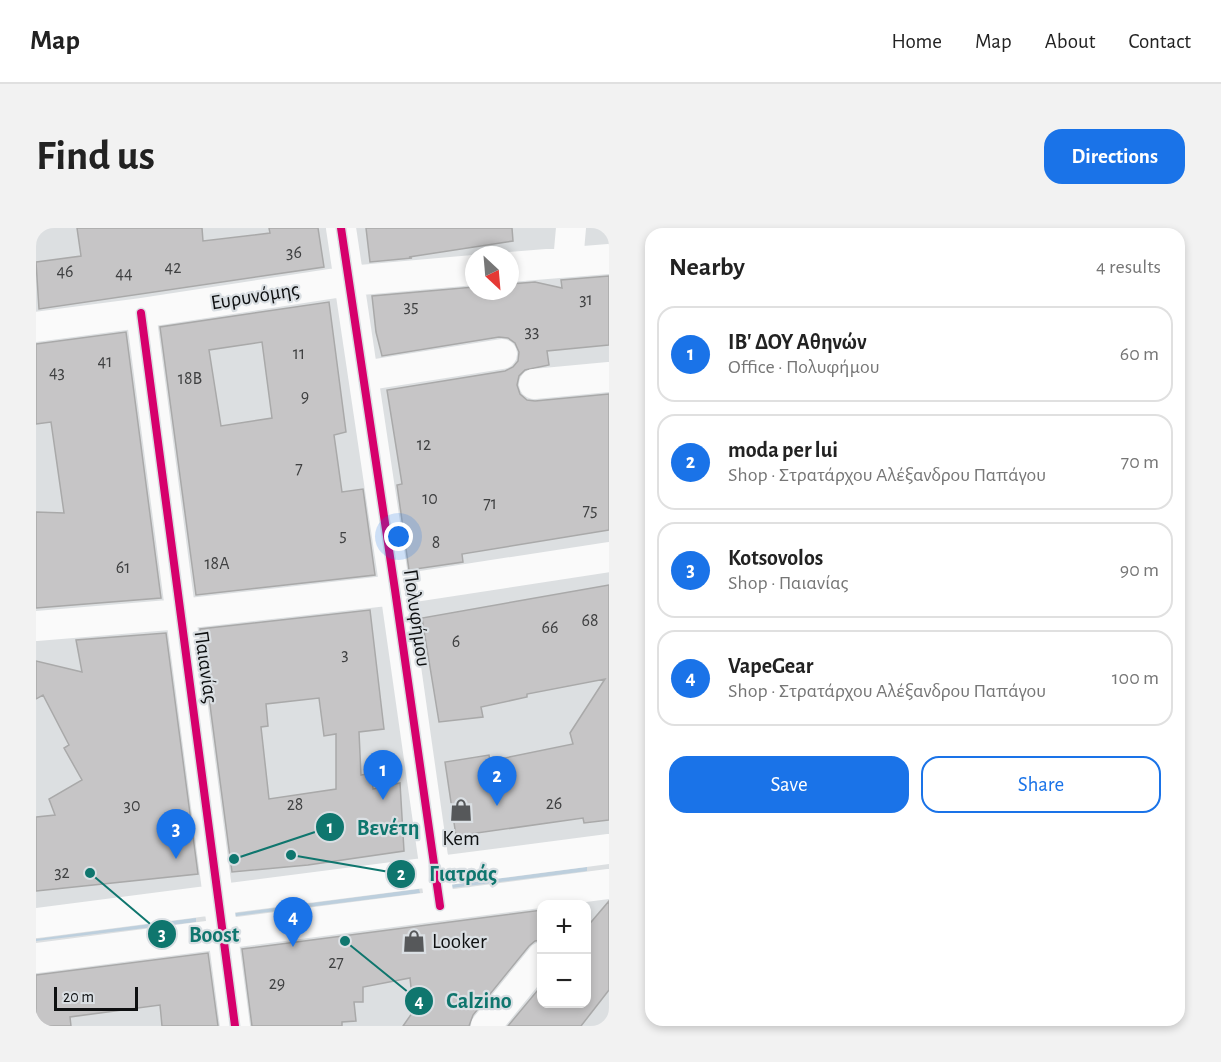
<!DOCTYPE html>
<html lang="en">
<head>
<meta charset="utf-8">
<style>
	:root { --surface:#fff; --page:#f2f2f2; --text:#222; --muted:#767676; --line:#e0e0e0; --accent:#1a73e8 }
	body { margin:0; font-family:"Alegreya Sans",sans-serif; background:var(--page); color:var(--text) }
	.controls { position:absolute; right:18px; bottom:18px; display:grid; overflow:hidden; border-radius:12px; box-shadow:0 3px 9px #0003 }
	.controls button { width:54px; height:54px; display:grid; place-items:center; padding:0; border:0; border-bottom:2px solid var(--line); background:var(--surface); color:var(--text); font:30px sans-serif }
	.compass { position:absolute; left:429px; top:18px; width:54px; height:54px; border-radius:50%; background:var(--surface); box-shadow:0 3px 9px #0003; rotate:154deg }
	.scale { position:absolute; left:18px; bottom:15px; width:84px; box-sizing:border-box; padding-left:6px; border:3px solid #0e1011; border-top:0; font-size:16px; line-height:21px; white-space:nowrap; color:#0e1011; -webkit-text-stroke:4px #dadfe3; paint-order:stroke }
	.you { position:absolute; left:363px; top:309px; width:21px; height:21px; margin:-15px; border:4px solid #fff; border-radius:50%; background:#1a73e8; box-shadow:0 0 0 9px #1a73e833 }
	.badge { display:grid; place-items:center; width:39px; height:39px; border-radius:50%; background:var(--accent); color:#fff; font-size:20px; font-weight:700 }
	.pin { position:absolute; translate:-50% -50px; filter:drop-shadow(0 2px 3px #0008) }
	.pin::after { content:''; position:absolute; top:32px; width:21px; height:18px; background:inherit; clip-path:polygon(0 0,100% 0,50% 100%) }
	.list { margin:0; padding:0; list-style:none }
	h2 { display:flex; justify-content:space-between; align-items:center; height:78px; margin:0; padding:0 24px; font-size:26px }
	h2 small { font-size:20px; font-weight:400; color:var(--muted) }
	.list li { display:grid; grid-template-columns:39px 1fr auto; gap:18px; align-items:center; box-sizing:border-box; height:96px; margin:0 12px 12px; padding:0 12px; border:2px solid var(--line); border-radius:18px }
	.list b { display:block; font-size:22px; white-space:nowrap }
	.list p { margin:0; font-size:20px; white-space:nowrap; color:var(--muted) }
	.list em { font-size:20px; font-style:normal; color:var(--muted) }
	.actions { display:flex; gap:12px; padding:18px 24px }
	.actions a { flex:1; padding:14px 0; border:2px solid var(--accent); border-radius:18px; text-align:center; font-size:21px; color:var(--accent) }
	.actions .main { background:var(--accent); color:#fff }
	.map { position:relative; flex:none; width:573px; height:798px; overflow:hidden; border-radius:18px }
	header { display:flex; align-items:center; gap:36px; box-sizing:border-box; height:84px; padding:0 30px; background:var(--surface); border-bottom:2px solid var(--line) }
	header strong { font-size:28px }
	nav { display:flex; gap:33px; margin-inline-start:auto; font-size:21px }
	.intro { display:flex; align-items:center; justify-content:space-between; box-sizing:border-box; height:144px; padding:0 36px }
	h1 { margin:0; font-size:42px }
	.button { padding:15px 27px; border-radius:18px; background:var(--accent); color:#fff; font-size:21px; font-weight:700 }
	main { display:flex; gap:36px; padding:0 36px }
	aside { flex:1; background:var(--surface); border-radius:18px; box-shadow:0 3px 9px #0003 }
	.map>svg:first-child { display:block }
	.green { fill:#bdcfdd }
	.building { fill:#c6c5c6; stroke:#a9a9a9; stroke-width:1.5; fill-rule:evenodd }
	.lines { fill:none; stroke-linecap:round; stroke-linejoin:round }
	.minor { stroke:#fafafa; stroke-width:30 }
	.cycleway-casing { stroke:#dadfe3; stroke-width:11 }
	.cycleway { stroke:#d6006c; stroke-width:8 }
	.labels { text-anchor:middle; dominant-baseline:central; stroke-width:4.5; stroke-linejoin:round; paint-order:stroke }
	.number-label { font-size:18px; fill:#3f4041 }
	.street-label { font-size:21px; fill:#0e1011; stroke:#dadfe3 }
	.poi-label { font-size:21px; fill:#0e1011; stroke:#dadfe3 }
	.leader { fill:none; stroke:#0f766e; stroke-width:2 }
	.callout-dot { fill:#0f766e; stroke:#dadfe3; stroke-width:2 }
	.mark-label { font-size:18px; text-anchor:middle; font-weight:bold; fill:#fff }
	.callout-label { font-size:22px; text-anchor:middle; font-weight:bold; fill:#0f766e; stroke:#dadfe3; stroke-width:4.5; stroke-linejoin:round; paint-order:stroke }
</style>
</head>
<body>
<header>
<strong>Map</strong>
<nav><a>Home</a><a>Map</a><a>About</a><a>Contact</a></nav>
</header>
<div class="intro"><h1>Find us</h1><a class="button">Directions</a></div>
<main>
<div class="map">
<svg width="573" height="798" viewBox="0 0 573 798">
	<rect width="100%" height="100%" fill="#dcdfe1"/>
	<path class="green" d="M551,639V643L415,660L414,657Z
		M383,661L384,665L185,690V687Z
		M160,690V694L0,713V711Z"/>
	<path class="building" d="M41,0H166L167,13L234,5L233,0H282L288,39L3,81L0,34L45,28Z
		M330,0H476L477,13L373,29L376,30L334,34Z
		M573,48V117L511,123L513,137L489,142L483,148L481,157L484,166L491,172L499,173L573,166V302L426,326L427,334L373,342L361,257L366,256L351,162L469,143L477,139L482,133L483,124L479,115L472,110L463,109L346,128L340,104L336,68L438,59V63H474V56L499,54L526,60L525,52Z
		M293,74L310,204L298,207L306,264L327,261L339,347L160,367L124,99ZM226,114L236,190L185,198L173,122Z
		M90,104L125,370L0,380V284L28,285L15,194L0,196V116Z
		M573,357V592L548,595L547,590L420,608L409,534L453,527L454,533L537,516L534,505L569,451L491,466V469L445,479L447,489L403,494L386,390Z
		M334,382L348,501L323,504L325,547L336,545L337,561L364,555L368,623L272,637L196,644L164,401ZM283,470L288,508L300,506V561L233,571L225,499L232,498L230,476Z
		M130,405L162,646L0,663V589L19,587L13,571L46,552L28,520L33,517L7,467L0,471V433L46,444L40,412Z
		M573,673V762L545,798H472L506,757V776H550V700Z
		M506,682V712L499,713L493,718L437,787L433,798H367L388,768L376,769L374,750L327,759V774H318L320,793L306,794V798H216L206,721Z
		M172,725L182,798H126L124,777L34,789L35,798H0V747Z"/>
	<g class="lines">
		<path class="minor" d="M305,0L359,362L404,678
			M532,34L535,0
			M474,39L573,31
			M105,85L199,798
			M0,99L105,85L313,53L438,42
			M327,148L466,126
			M498,156L573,149
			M0,398L145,386L359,362L573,329
			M0,695L573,621
			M0,730L573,656
			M450,798L506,729"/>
		<g class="cycleway-casing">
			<path id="cycleway" d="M305,0L359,362L404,678
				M105,85L199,798"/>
		</g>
		<use href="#cycleway" class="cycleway"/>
	</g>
	<defs>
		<g id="shop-bare" transform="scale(1.8)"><path d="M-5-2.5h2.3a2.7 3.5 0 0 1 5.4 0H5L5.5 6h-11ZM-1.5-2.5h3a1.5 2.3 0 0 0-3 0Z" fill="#56585a" stroke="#dadfe3" stroke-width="2.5" paint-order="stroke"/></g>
	</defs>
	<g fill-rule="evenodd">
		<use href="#shop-bare" x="425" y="582"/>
		<use href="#shop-bare" x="378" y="713"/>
	</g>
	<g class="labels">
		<g class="number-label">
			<text x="258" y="25">36</text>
			<text x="137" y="40">42</text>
			<text x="29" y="44">46</text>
			<text x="88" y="46">44</text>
			<text x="550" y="72">31</text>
			<text x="375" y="79">35</text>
			<text x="496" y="104">33</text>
			<text x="263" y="126">11</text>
			<text x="69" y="134">41</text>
			<text x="21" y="145">43</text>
			<text x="154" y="151">18Β</text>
			<text x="269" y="169">9</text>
			<text x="388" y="217">12</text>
			<text x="263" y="241">7</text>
			<text x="394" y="271">10</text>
			<text x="454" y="276">71</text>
			<text x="554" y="283">75</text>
			<text x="307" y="308">5</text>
			<text x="400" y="315">8</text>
			<text x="181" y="336">18Α</text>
			<text x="87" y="340">61</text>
			<text x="554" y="393">68</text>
			<text x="514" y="400">66</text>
			<text x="420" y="414">6</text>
			<text x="309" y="427">3</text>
			<text x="518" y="576">26</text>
			<text x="259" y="577">28</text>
			<text x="96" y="578">30</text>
			<text x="26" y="645">32</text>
			<text x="300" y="735">27</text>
			<text x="241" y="756">29</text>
		</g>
		<g class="street-label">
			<text transform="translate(219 68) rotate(-9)">Ευρυνόμης</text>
			<text transform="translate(381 390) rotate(82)">Πολυφήμου</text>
			<text transform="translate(170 439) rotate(82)">Παιανίας</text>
		</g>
		<g class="poi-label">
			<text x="425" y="610">Kem</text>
			<text x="396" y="713" text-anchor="start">Looker</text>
		</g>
	</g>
	<path class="leader" d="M198 631L294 599M255 627L365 646M54 645L126 706M309 713L383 773"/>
	<g class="callout-dot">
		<circle cx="198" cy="631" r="6"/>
		<circle cx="255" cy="627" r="6"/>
		<circle cx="54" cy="645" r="6"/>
		<circle cx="309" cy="713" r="6"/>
		<circle cx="294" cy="599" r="15"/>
		<circle cx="365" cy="646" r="15"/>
		<circle cx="126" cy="706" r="15"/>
		<circle cx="383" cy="773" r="15"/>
	</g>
	<g class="mark-label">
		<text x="294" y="605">1</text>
		<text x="365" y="652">2</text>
		<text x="126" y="712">3</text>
		<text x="383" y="779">4</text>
	</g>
	<g class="callout-label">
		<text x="352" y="607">Βενέτη</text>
		<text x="427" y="653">Γιατράς</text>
		<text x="178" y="714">Boost</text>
		<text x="443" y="780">Calzino</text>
	</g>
</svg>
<div class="controls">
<button>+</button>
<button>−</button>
</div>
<svg class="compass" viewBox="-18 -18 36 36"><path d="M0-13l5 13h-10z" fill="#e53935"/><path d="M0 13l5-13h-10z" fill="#767676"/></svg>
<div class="scale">20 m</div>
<div class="you"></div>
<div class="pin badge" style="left:347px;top:572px">1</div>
<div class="pin badge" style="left:461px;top:578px">2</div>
<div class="pin badge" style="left:140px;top:631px">3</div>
<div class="pin badge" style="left:257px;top:719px">4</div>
</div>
<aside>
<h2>Nearby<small>4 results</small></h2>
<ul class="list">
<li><span class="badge">1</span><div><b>ΙΒ' ΔΟΥ Αθηνών</b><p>Office · Πολυφήμου</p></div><em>60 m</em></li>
<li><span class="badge">2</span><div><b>moda per lui</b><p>Shop · Στρατάρχου Αλέξανδρου Παπάγου</p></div><em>70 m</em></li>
<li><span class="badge">3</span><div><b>Kotsovolos</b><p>Shop · Παιανίας</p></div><em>90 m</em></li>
<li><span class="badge">4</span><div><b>VapeGear</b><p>Shop · Στρατάρχου Αλέξανδρου Παπάγου</p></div><em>100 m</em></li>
</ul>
<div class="actions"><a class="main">Save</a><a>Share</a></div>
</aside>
</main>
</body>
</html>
